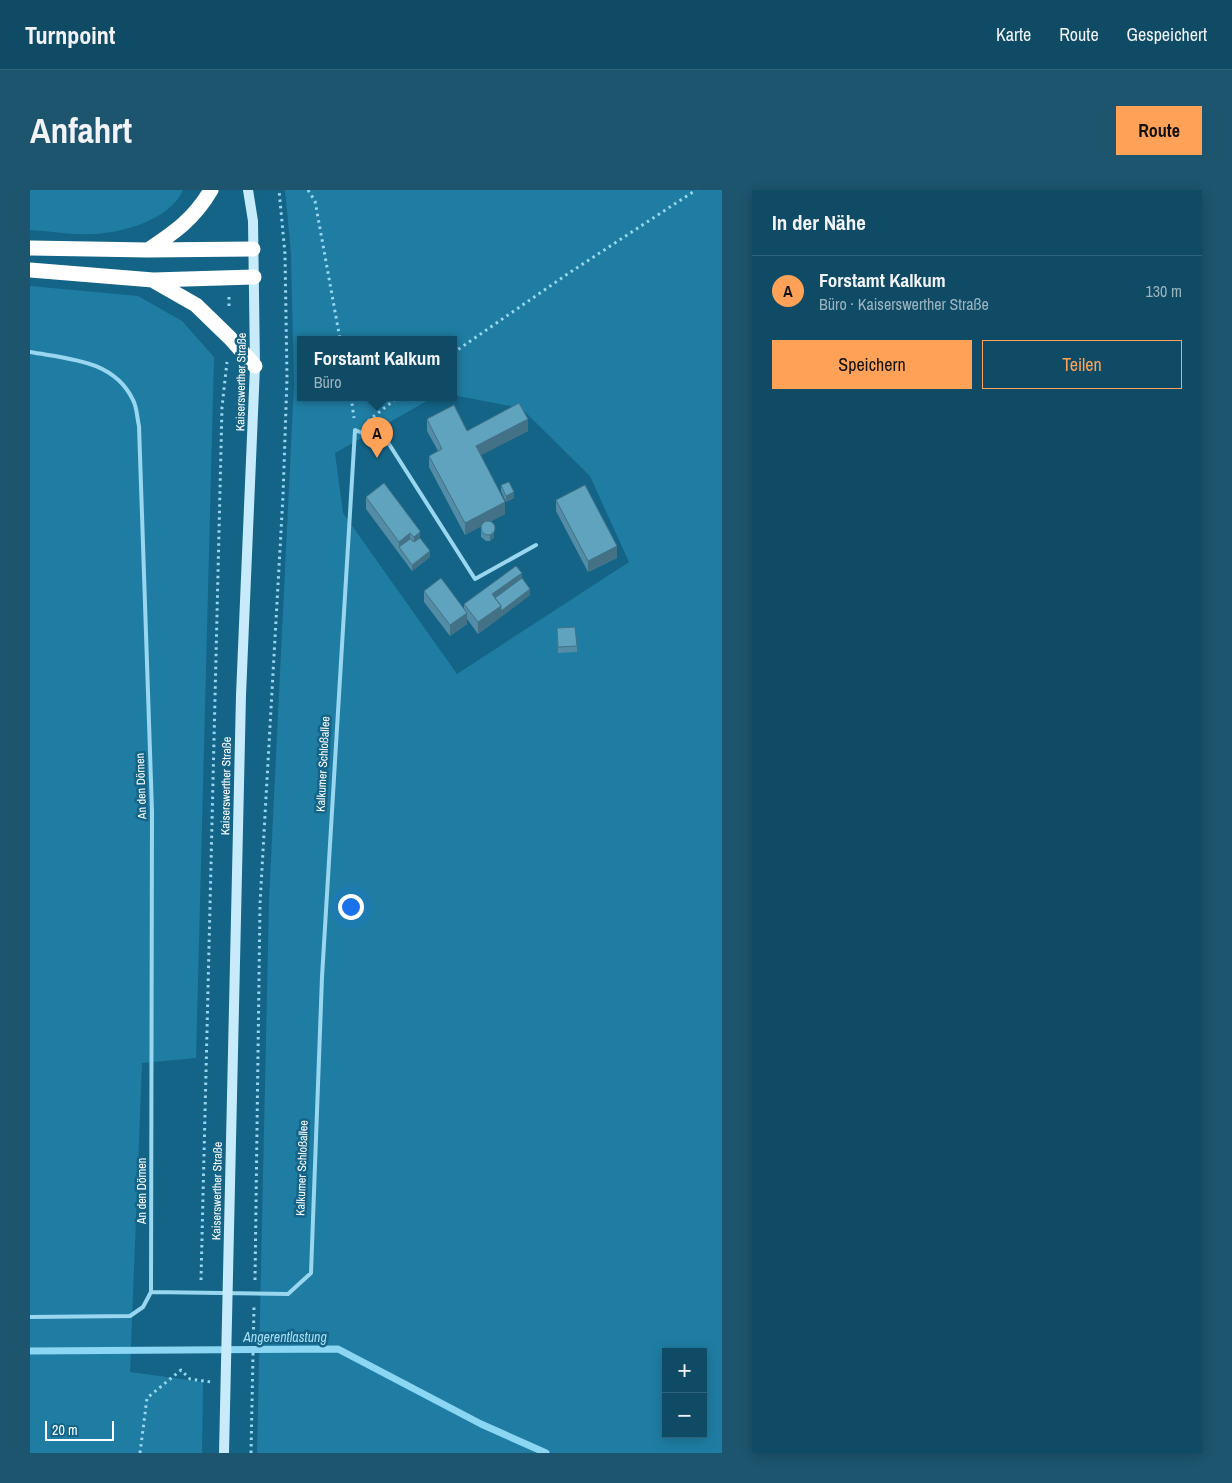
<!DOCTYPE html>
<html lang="de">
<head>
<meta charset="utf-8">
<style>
	:root { --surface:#0f4b65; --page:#1d556e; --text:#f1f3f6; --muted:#9bb3bf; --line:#2f6379; --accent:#ffa257 }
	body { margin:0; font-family:"Archivo Narrow",sans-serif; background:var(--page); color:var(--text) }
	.controls { position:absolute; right:15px; bottom:15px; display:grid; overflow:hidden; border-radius:0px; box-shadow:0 2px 12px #0003 }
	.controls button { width:45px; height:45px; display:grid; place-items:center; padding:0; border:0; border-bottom:1px solid var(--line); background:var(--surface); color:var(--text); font:25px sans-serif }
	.scale { position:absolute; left:15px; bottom:12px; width:69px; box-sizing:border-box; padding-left:5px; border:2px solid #fff; border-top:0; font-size:14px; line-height:18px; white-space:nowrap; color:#fff; -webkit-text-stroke:4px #146487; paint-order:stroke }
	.you { position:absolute; left:320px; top:716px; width:18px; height:18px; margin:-12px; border:4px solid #fff; border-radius:50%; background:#1a73e8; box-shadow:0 0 0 8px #1a73e833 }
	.badge { display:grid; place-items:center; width:32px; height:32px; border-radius:50%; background:var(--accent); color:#111; font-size:16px; font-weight:700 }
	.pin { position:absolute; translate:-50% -41px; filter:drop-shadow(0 1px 2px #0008) }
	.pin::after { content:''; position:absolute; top:26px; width:18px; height:15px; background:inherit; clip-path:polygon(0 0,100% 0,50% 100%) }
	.popup { position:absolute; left:267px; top:146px; width:160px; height:65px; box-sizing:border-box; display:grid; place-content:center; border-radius:0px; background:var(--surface); filter:drop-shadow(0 1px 4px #0005); font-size:16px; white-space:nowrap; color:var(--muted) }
	.popup b { font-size:19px; color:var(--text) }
	.popup::after { content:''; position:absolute; left:50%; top:100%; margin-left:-10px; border:10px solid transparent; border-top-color:var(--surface) }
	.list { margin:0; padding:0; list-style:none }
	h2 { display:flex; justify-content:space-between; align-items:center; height:65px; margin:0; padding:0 20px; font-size:21px }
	h2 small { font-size:16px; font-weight:400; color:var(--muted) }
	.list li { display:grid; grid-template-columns:32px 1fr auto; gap:15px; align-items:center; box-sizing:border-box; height:70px; padding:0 20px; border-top:1px solid var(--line) }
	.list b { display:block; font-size:19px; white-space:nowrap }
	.list p { margin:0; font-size:16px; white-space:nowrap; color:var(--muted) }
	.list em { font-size:16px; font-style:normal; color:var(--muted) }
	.actions { display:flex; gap:10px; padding:15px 20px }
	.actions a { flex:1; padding:11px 0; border:1px solid var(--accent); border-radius:0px; text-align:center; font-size:18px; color:var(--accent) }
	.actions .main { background:var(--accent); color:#111 }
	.map { position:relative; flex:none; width:692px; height:1263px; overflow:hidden; border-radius:0px }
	header { display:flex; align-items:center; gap:30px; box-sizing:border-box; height:70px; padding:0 25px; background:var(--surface); border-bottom:1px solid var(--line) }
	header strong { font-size:24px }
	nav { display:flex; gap:28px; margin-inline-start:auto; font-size:18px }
	.intro { display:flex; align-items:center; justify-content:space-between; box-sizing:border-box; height:120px; padding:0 30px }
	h1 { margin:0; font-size:35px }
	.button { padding:12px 22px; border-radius:0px; background:var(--accent); color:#111; font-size:18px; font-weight:700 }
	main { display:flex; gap:30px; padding:0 30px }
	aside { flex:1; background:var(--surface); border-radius:0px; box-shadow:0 2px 12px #0003 }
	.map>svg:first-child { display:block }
	.green { fill:#1f7da3; fill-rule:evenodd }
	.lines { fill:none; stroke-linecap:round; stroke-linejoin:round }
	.stream { stroke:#8bd6f2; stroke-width:7 }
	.path { stroke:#99d6ef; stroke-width:3; stroke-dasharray:2.5 4; stroke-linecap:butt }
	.lane { stroke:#99d6ef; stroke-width:4 }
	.secondary { stroke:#c7ebfa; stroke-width:10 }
	.highway { stroke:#fff; stroke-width:15 }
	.wall { fill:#538ca4 }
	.shaded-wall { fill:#437286 }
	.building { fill:#60a3bf; stroke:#437286 }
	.labels { text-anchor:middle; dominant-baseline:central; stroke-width:5; stroke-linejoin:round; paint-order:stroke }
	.street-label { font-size:12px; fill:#fff; stroke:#146487 }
	.water-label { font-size:14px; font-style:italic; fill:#a5dff6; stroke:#146487 }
</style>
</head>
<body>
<header>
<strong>Turnpoint</strong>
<nav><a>Karte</a><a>Route</a><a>Gespeichert</a></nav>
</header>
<div class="intro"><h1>Anfahrt</h1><a class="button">Route</a></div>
<main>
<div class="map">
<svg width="692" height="1263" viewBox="0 0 692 1263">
	<rect width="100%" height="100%" fill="#146487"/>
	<path class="green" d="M0,0H153C140,30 92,43 62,44C42,45 20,41 0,40Z
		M255,0H692V1263H227L239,711L264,194L261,64ZM271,149H423V205L491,218L560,286L599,372L427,484L313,323L305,263L404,207H271ZM636,1162H673V1244H636Z
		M0,96L108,106L152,131L184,167L166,868L112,873L100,1182L173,1192L172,1263H0Z"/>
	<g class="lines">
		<path class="stream" d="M0,1161L308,1159L451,1234L516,1263"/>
		<path class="path" d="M278,0L285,11L310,149
			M199,107V120
			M423,163L539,83L666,0
			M321,207L324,228
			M338,231L368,207
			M171,1090L192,217L197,172
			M225,1090L230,714L253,306L257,188L255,64L249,0
			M110,1263L117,1208L151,1180L160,1189L181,1192
			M221,1263L224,1116"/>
		<path class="lane" d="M0,162C39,169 84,170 103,210C107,217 107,228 109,236L122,621L121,1102
			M0,1127L100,1126L113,1117L121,1102L258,1104L281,1083L292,787L325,240L359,254L445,389L506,355"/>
		<path class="secondary" d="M194,1263L211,505L225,176L223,31L218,0"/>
		<path class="highway" d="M0,58L118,60L223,59
			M118,60C145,42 164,29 181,0
			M0,80L123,90L224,87
			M124,91L166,115L200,148L225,176"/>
	</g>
	<path class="wall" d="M397,229L437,241H498L450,265L475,324L459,332L464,336V347L460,351H456L451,347V336L435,345L399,277V266L408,261L397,241Z
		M471,295L484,308L476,312L471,301Z
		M336,307L390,348L400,367L382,381L336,319Z
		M526,310L587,368L558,382L526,321Z
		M492,388L500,405L448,444L437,429V434L420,446L394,412V401L434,419V414Z
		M527,438L547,456V462L528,463Z"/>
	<path class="shaded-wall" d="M498,229V241L446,268V256Z
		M484,302V308L476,312V306Z
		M475,312V324L435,345V333Z
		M464,341V347L460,351V345Z
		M390,342V353L384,358V347Z
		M380,343V355L369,357V352Z
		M587,356V368L558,382V371Z
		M400,361V367L382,381V375Z
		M492,383V394L465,414L462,404Z
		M500,399V405L448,444V432L471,416Z
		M437,423V434L420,446V435Z"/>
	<path class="building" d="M489,213L498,229L446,256L475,312L435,333L399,266L412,259L397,229L424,215L437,241Z
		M479,292L484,302L476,306L471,295Z
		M354,293L390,341V342L384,347L380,343L369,352L336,307Z
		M555,295L587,356L558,371L526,310Z
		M451 338a7 7 0 1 1 14 0a7 7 0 1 1-14 0Z
		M390,348L400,361L382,375L369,357L380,349L384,352Z
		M486,376L492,383L462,404L471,416L448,432L434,414Z
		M411,388L437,423L420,435L394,401Z
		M492,388L500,399L471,421V416L465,408Z
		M545,437L547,456L528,457L527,438Z"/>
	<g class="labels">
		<g class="street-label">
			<text transform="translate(211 192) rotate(-89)">Kaiserswerther Straße</text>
			<text transform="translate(293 574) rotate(-87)">Kalkumer Schloßallee</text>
			<text transform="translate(111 596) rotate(-92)">An den Dörnen</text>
			<text transform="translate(196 596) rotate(-89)">Kaiserswerther Straße</text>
			<text transform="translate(272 978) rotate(-88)">Kalkumer Schloßallee</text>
			<text transform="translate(112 1001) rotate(-90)">An den Dörnen</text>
			<text transform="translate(187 1001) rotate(-89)">Kaiserswerther Straße</text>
		</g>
		<g class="water-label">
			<text x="255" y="1147">Angerentlastung</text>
		</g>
	</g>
</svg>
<div class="controls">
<button>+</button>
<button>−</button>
</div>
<div class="scale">20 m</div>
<div class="you"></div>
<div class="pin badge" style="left:347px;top:268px">A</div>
<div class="popup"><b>Forstamt Kalkum</b>Büro</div>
</div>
<aside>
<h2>In der Nähe<small></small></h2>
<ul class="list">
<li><span class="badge">A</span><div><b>Forstamt Kalkum</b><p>Büro · Kaiserswerther Straße</p></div><em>130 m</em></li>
</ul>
<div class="actions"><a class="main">Speichern</a><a>Teilen</a></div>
</aside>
</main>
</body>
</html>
